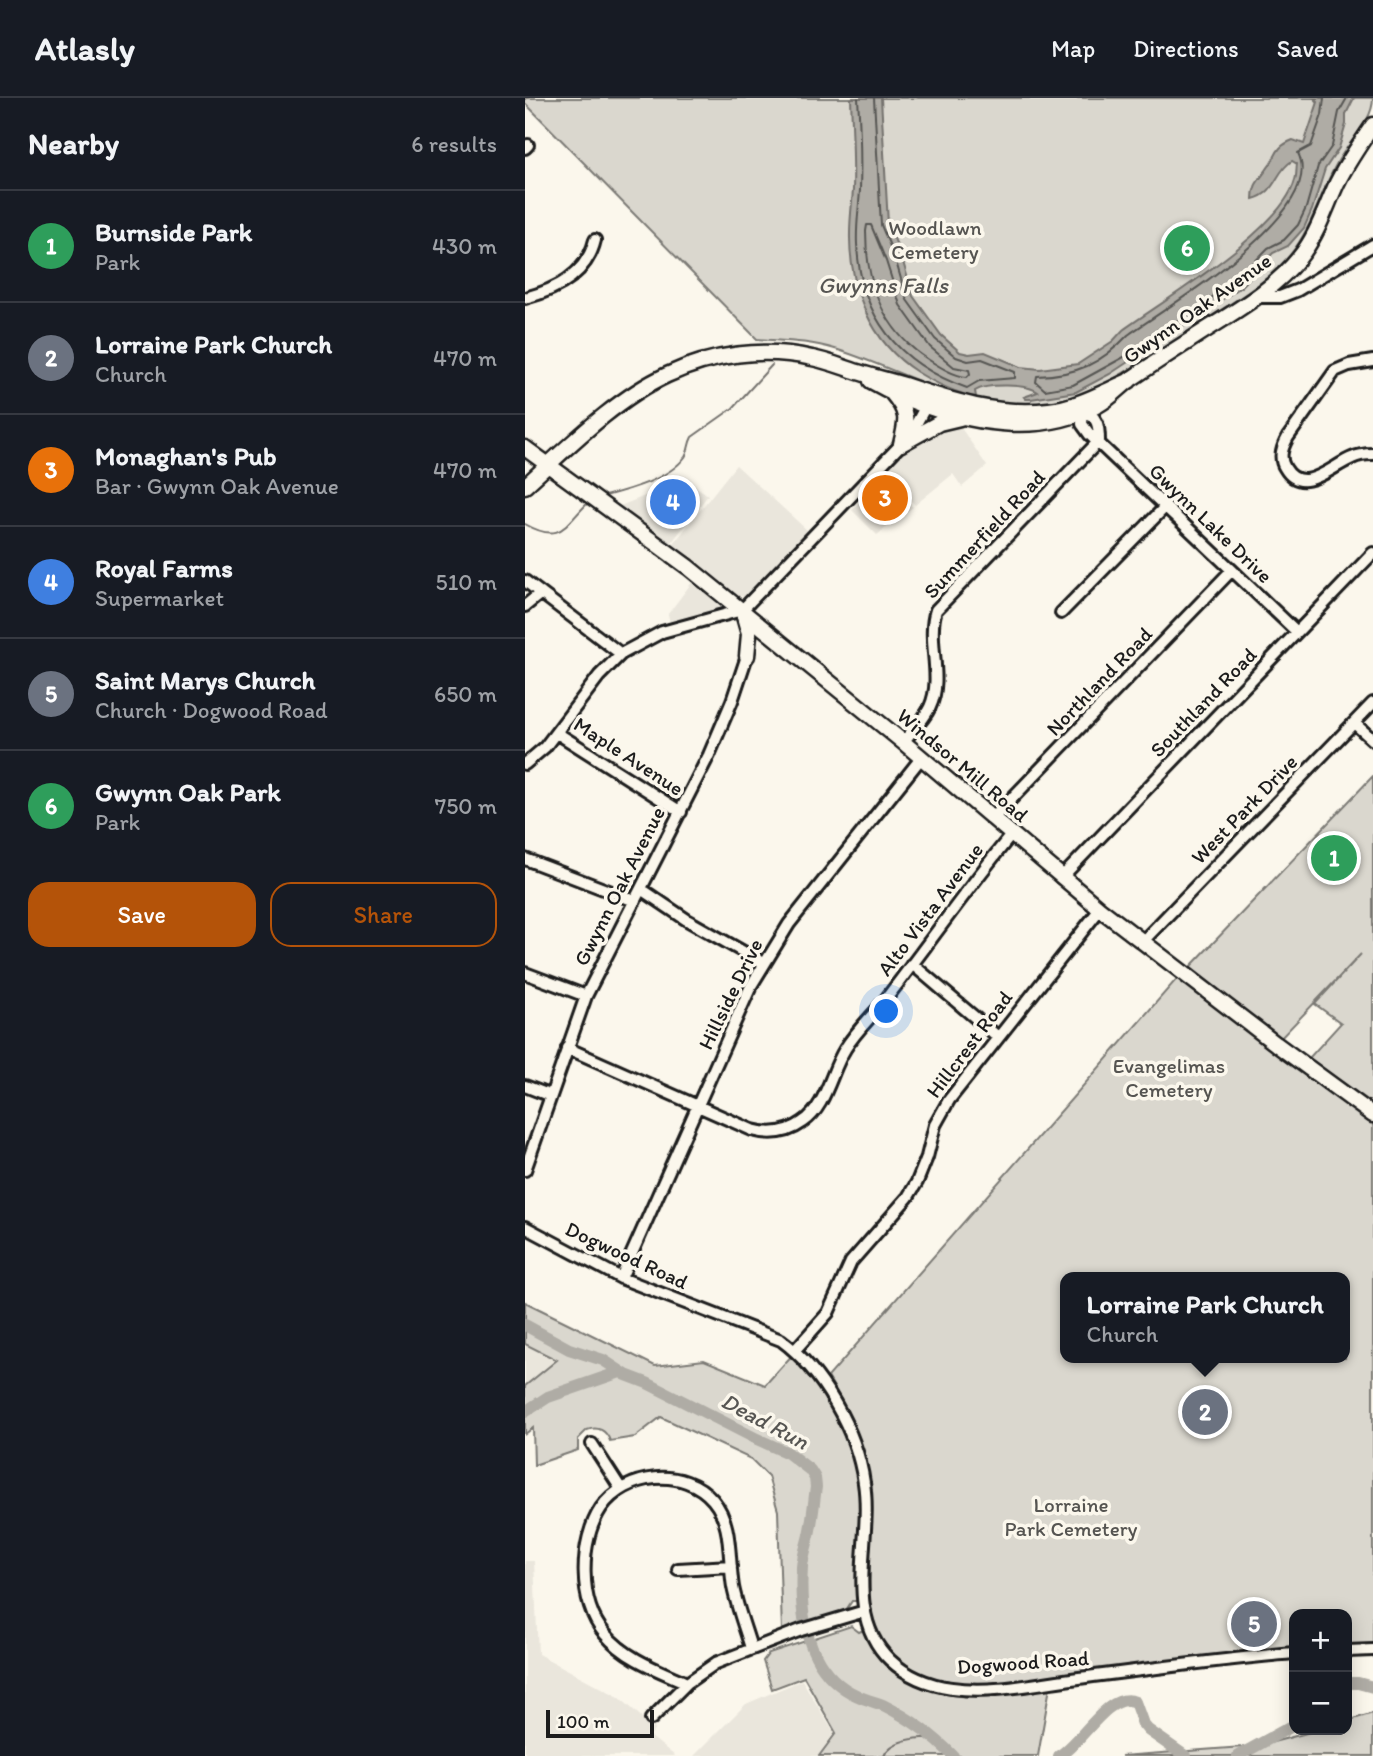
<!DOCTYPE html>
<html lang="en">
<head>
<meta charset="utf-8">
<style>
	:root { --surface:#171b24; --page:#242831; --text:#f1f3f6; --muted:#9ea1a6; --line:#363941; --accent:#b45309 }
	body { margin:0; font-family:Itim,sans-serif; background:var(--page); color:var(--text) }
	.controls { position:absolute; right:21px; bottom:21px; display:grid; overflow:hidden; border-radius:14px; box-shadow:0 4px 18px #0003 }
	.controls button { width:63px; height:63px; display:grid; place-items:center; padding:0; border:0; border-bottom:2px solid var(--line); background:var(--surface); color:var(--text); font:35px sans-serif }
	.scale { position:absolute; left:21px; bottom:18px; width:108px; box-sizing:border-box; padding-left:7px; border:4px solid #1c1c1c; border-top:0; font-size:19px; line-height:24px; white-space:nowrap; color:#1c1c1c; -webkit-text-stroke:5px #fbf7ec; paint-order:stroke }
	.you { position:absolute; left:362px; top:914px; width:24px; height:24px; margin:-18px; border:5px solid #fff; border-radius:50%; background:#1a73e8; box-shadow:0 0 0 10px #1a73e833 }
	.badge { display:grid; place-items:center; width:46px; height:46px; border-radius:50%; background:var(--accent); color:#fff; font-size:23px; font-weight:700 }
	.pin { position:absolute; translate:-50% -50%; border:4px solid #fff; box-shadow:0 2px 7px #0006 }
	.popup { position:absolute; left:535px; top:1174px; width:290px; height:91px; box-sizing:border-box; display:grid; place-content:center; border-radius:14px; background:var(--surface); filter:drop-shadow(0 2px 5px #0005); font-size:23px; white-space:nowrap; color:var(--muted) }
	.popup b { font-size:26px; color:var(--text) }
	.popup::after { content:''; position:absolute; left:50%; top:100%; margin-left:-14px; border:14px solid transparent; border-top-color:var(--surface) }
	.list { margin:0; padding:0; list-style:none }
	h2 { display:flex; justify-content:space-between; align-items:center; height:91px; margin:0; padding:0 28px; font-size:30px }
	h2 small { font-size:23px; font-weight:400; color:var(--muted) }
	.list li { display:grid; grid-template-columns:46px 1fr auto; gap:21px; align-items:center; box-sizing:border-box; height:112px; padding:0 28px; border-top:2px solid var(--line) }
	.list b { display:block; font-size:26px; white-space:nowrap }
	.list p { margin:0; font-size:23px; white-space:nowrap; color:var(--muted) }
	.list em { font-size:23px; font-style:normal; color:var(--muted) }
	.actions { display:flex; gap:14px; padding:21px 28px }
	.actions a { flex:1; padding:16px 0; border:2px solid var(--accent); border-radius:21px; text-align:center; font-size:24px; color:var(--accent) }
	.actions .main { background:var(--accent); color:#fff }
	.map { position:relative; flex:none; width:848px; height:1658px; overflow:hidden }
	header { display:flex; align-items:center; gap:42px; box-sizing:border-box; height:98px; padding:0 35px; background:var(--surface); border-bottom:2px solid var(--line) }
	header strong { font-size:33px }
	nav { display:flex; gap:38px; margin-inline-start:auto; font-size:24px }
	main { display:flex }
	aside { flex:1; background:var(--surface) }
	.map>svg:first-child { display:block }
	.built { fill:#eae6dc }
	.green { fill:#dad7ce; stroke:#7b7a75; stroke-width:2; fill-rule:evenodd }
	.water { fill:#afaca5; stroke:#74726e; stroke-width:2 }
	.lines { fill:none; stroke-linecap:round; stroke-linejoin:round }
	.shore { stroke:#575653; stroke-width:2 }
	.stream { stroke:#74726e; stroke-width:2 }
	.river { stroke:#afaca5; stroke-width:12 }
	.minor-casing { stroke:#1c1c1c; stroke-width:16 }
	.major-casing { stroke:#1c1c1c; stroke-width:19 }
	.minor { stroke:#fbf7ec; stroke-width:10 }
	.major { stroke:#fbf7ec; stroke-width:14 }
	.labels { text-anchor:middle; dominant-baseline:central; stroke-width:7; stroke-linejoin:round; paint-order:stroke }
	.park-label { font-size:21px; fill:#555451; stroke:#fbf7ec }
	.street-label { font-size:21px; fill:#1c1c1c; stroke:#fbf7ec }
	.water-label { font-size:23px; font-style:italic; fill:#575653; stroke:#fbf7ec }
</style>
</head>
<body>
<header>
<strong>Atlasly</strong>
<nav><a>Map</a><a>Directions</a><a>Saved</a></nav>
</header>
<main>
<aside>
<h2>Nearby<small>6 results</small></h2>
<ul class="list">
<li><span class="badge" style="background:#2e9e5b">1</span><div><b>Burnside Park</b><p>Park</p></div><em>430 m</em></li>
<li><span class="badge" style="background:#6b7280">2</span><div><b>Lorraine Park Church</b><p>Church</p></div><em>470 m</em></li>
<li><span class="badge" style="background:#e8710a">3</span><div><b>Monaghan's Pub</b><p>Bar · Gwynn Oak Avenue</p></div><em>470 m</em></li>
<li><span class="badge" style="background:#3f7fe0">4</span><div><b>Royal Farms</b><p>Supermarket</p></div><em>510 m</em></li>
<li><span class="badge" style="background:#6b7280">5</span><div><b>Saint Marys Church</b><p>Church · Dogwood Road</p></div><em>650 m</em></li>
<li><span class="badge" style="background:#2e9e5b">6</span><div><b>Gwynn Oak Park</b><p>Park</p></div><em>750 m</em></li>
</ul>
<div class="actions"><a class="main">Save</a><a>Share</a></div>
</aside>
<div class="map">
<svg width="848" height="1658" viewBox="0 0 848 1658">
	<rect width="100%" height="100%" fill="#fbf7ec"/>
	<filter id="ink" filterUnits="userSpaceOnUse"><feTurbulence type="fractalNoise" baseFrequency=".0143" numOctaves="2"/><feDisplacementMap in="SourceGraphic" scale="14" xChannelSelector="R" yChannelSelector="G"/><feConvolveMatrix kernelMatrix="1 2 1 2 8 2 1 2 1" color-interpolation-filters="sRGB"/></filter>
	<g filter="url(#ink)">
		<path class="built" d="M434,327L462,368L437,389L428,376L390,407L358,373L389,344L422,328Z
			M211,367L283,433L219,498H212L146,449Z
			M355,379L388,409L352,437L327,412Z
			M167,386L183,397L144,448L95,410V408L140,390Z
			M168,483L200,506L198,512L145,525L143,516Z
			M0,1246L33,1262L0,1288Z
			M0,1463H9L13,1556L94,1599L130,1631L125,1638L150,1658H0Z
			M277,1582L309,1635L293,1658H169L221,1606Z"/>
		<path class="green" d="M0,0H848C848,24 824,43 813,63C795,94 788,129 765,157C739,188 701,208 668,230C634,252 587,286 549,299C527,307 500,308 476,306C417,299 366,268 310,251C284,243 259,243 232,241L0,5Z
			M848,678V1006L784,960L816,925L790,906L836,856L755,941L665,869Z
			M656,876L848,1021V1549H822V1516H769V1551L478,1586C405,1590 347,1576 342,1491C340,1455 348,1419 344,1383C340,1347 322,1310 303,1279ZM540,1179H820V1260H540Z
			M0,1204L130,1268L179,1262L240,1287L270,1254L296,1283L337,1371V1503H327L321,1512L257,1533L253,1413L243,1378L226,1361L136,1319L110,1339L85,1343C81,1332 73,1328 62,1332L53,1341V1352L9,1367L8,1330L0,1336V1288L32,1262L0,1246Z
			M326,1528L334,1534L343,1530C351,1543 360,1560 371,1570C415,1612 473,1598 525,1589L513,1658H294L311,1635L279,1579L247,1591L238,1563L244,1555Z
			M848,1615V1658H596L718,1649L741,1646L793,1632H822V1623Z"/>
		<path class="water" d="M326,0H356L363,126L376,157L388,198L416,237L435,254L444,256L460,254L496,269L515,271L553,266L588,243L598,232C641,201 757,132 770,82C772,77 771,71 772,66L767,63C750,73 752,95 728,101C728,86 734,83 742,71C753,58 748,50 768,42L779,46L793,4L789,0H829L821,16V26L814,50L800,71L787,112L779,130L763,148L748,155L716,189L585,276L551,294L506,301H501L499,299L513,294C502,286 462,285 450,293L451,299C430,295 410,285 392,274C345,244 324,189 325,135C325,120 327,106 328,92C329,61 327,30 326,0Z"/>
		<g class="lines">
			<path class="shore" d="M333,0C335,30 336,62 335,92C334,110 331,128 332,146C335,219 374,266 442,290L454,283L490,280V274L457,261L443,263L431,259L410,241L382,202L370,160L356,127L349,0
				M799,0L797,17L786,48L773,55C803,115 644,207 603,237C576,266 551,277 512,278L511,284L520,292L548,287L599,259L711,183L743,150L759,142L773,127L781,110L793,68L807,48L814,14L822,0
				M346,127L361,163L375,207L405,249L429,269L444,272L445,276L442,279C429,278 415,269 404,262C358,233 341,185 341,133L342,127Z"/>
			<path class="stream" d="M76,399C102,392 143,382 160,359C164,353 163,346 167,339L208,310L247,267
				M0,426C37,447 40,426 64,404
				M359,1658C365,1642 392,1639 408,1640"/>
			<path class="river" d="M0,1227L44,1251L78,1262L101,1277L122,1285L232,1341L263,1355L285,1372L290,1380L291,1389C289,1403 288,1417 285,1432C283,1444 278,1456 277,1469C274,1519 282,1575 333,1598C341,1602 350,1604 358,1607C384,1620 408,1637 428,1658
				M0,1314L23,1299L95,1274
				M822,1585H833L848,1589
				M534,1658C557,1645 584,1592 610,1604L618,1626L623,1632L660,1658
				M713,1658L769,1627"/>
			<g class="minor-casing">
				<path id="minor" d="M0,50L3,47
					M731,199H755L773,192L848,147
					M0,200C31,192 62,176 70,142
					M848,263L824,267L810,273L763,339C758,348 753,359 760,370C777,399 807,368 827,360C833,357 841,356 848,356
					M556,307L558,314L557,326L565,337L772,534
					M558,314C573,317 574,329 574,343
					M0,483L96,556
					M0,508L16,495
					M536,515L641,408
					M829,625L848,642
					M32,635L156,714
					M378,644C387,633 399,622 405,609C419,579 401,542 411,512L574,343
					M0,666L20,649L74,578L96,556L137,534L217,512L385,337L403,304
					M468,720L707,472
					M0,761L110,803
					M536,780L848,455
					M116,791L162,822L238,865
					M618,843L848,605
					M387,866L473,939
					M0,875L61,898
					M42,950L227,1032C245,1037 263,1035 278,1024C301,1009 306,973 320,951C332,931 350,916 364,897C405,844 444,788 487,736
					M0,988L26,998
					M0,1072L61,898L184,657L207,603L224,552
					M0,1129L96,1180L256,1242C297,1272 332,1333 339,1385C348,1442 317,1516 365,1562C383,1579 404,1587 427,1590C468,1596 513,1585 554,1580C625,1571 697,1561 769,1555
					M96,1180L226,888L264,826L397,659
					M270,1252L303,1215L326,1164L383,1099L392,1084L402,1059L410,1027L424,1002L575,811
					M67,1346L96,1391
					M153,1471L206,1468
					M822,1553L848,1552
					M162,1585C133,1572 101,1561 80,1536C53,1505 54,1443 76,1410C100,1375 159,1368 188,1402C208,1426 203,1459 208,1489C212,1509 220,1530 226,1550
					M126,1621L162,1585L191,1565L276,1532L340,1513"/>
			</g>
			<g class="major-casing">
				<path id="major" d="M346,283C410,319 504,345 573,307C586,300 595,289 606,281C625,268 645,255 664,243C701,218 745,196 774,160C792,138 800,111 812,85C822,65 835,46 848,27
					M367,295C384,315 382,322 376,346
					M376,346L414,325L435,320
					M0,350L163,469L378,644L575,811L751,946L848,1017
					M0,388C42,350 90,301 142,277C187,256 238,249 287,260C303,263 317,269 333,274C348,279 364,282 379,287C426,303 474,318 524,312C553,309 578,294 604,283
					M218,515L224,536L222,558"/>
			</g>
			<use href="#minor" class="minor"/>
			<use href="#major" class="major"/>
		</g>
	</g>
	<g class="labels">
		<g class="park-label">
			<text x="410" y="129">Woodlawn<tspan x="410" dy="24">Cemetery</tspan></text>
			<text x="644" y="967">Evangelimas<tspan x="644" dy="24">Cemetery</tspan></text>
			<text x="546" y="1406">Lorraine<tspan x="546" dy="24">Park Cemetery</tspan></text>
		</g>
		<g class="street-label">
			<text transform="translate(672 210) rotate(-35)">Gwynn Oak Avenue</text>
			<text transform="translate(686 425) rotate(44)">Gwynn Lake Drive</text>
			<text transform="translate(459 436) rotate(-47)">Summerfield Road</text>
			<text transform="translate(574 583) rotate(-46)">Northland Road</text>
			<text transform="translate(678 604) rotate(-46)">Southland Road</text>
			<text transform="translate(104 658) rotate(33)">Maple Avenue</text>
			<text transform="translate(438 667) rotate(40)">Windsor Mill Road</text>
			<text transform="translate(719 711) rotate(-46)">West Park Drive</text>
			<text transform="translate(94 788) rotate(-63)">Gwynn Oak Avenue</text>
			<text transform="translate(405 811) rotate(-53)">Alto Vista Avenue</text>
			<text transform="translate(205 896) rotate(-64)">Hillside Drive</text>
			<text transform="translate(444 946) rotate(-53)">Hillcrest Road</text>
			<text transform="translate(102 1157) rotate(25)">Dogwood Road</text>
			<text transform="translate(498 1564) rotate(-4)">Dogwood Road</text>
		</g>
		<g class="water-label">
			<text x="358" y="187">Gwynns Falls</text>
			<text transform="translate(240 1323) rotate(28)">Dead Run</text>
		</g>
	</g>
</svg>
<div class="controls">
<button>+</button>
<button>−</button>
</div>
<div class="scale">100 m</div>
<div class="you"></div>
<div class="pin badge" style="left:809px;top:760px;background:#2e9e5b">1</div>
<div class="pin badge" style="left:680px;top:1314px;background:#6b7280">2</div>
<div class="popup"><b>Lorraine Park Church</b>Church</div>
<div class="pin badge" style="left:360px;top:400px;background:#e8710a">3</div>
<div class="pin badge" style="left:148px;top:404px;background:#3f7fe0">4</div>
<div class="pin badge" style="left:729px;top:1526px;background:#6b7280">5</div>
<div class="pin badge" style="left:662px;top:150px;background:#2e9e5b">6</div>
</div>
</main>
</body>
</html>
